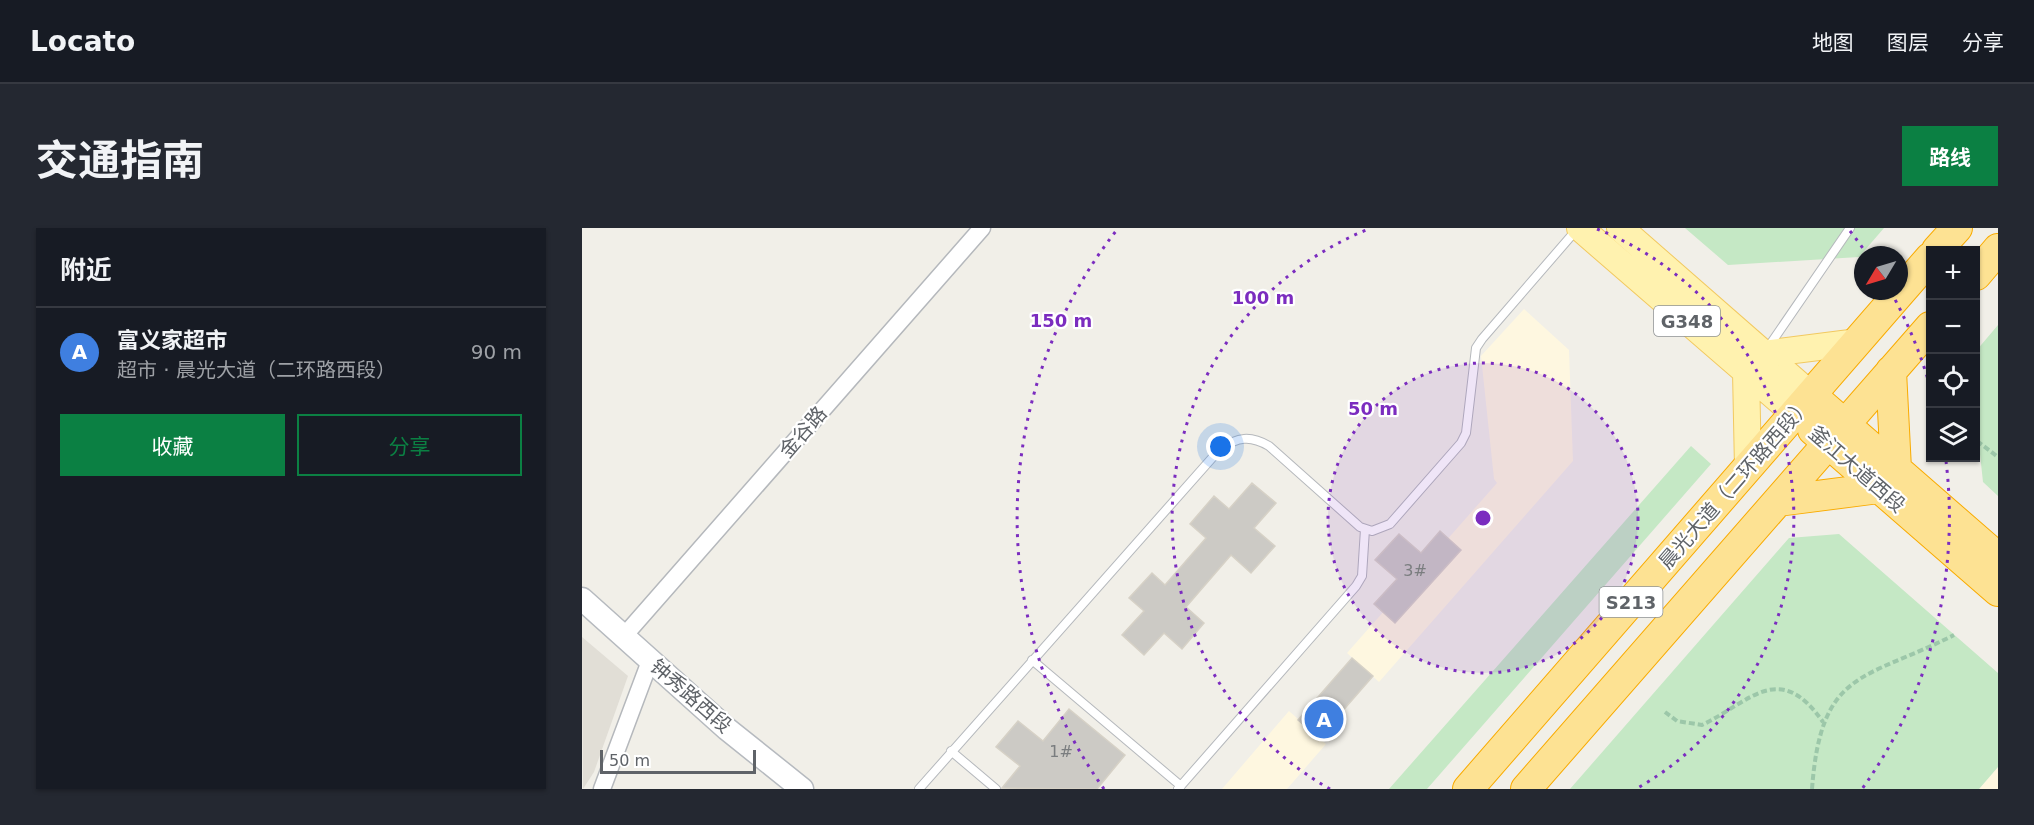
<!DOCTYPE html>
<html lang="zh">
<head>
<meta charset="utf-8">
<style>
	:root { --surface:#171b24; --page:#242831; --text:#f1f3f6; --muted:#9ea1a6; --line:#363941; --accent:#0b8043 }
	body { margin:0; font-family:"DejaVu Sans","Noto Sans SC",sans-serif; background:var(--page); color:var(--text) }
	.controls { position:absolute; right:18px; top:18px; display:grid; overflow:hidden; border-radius:0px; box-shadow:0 2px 4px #0004 }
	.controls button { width:54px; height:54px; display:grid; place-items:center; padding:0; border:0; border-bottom:2px solid var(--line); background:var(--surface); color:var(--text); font:30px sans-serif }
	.compass { position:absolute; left:1272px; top:18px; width:54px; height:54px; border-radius:50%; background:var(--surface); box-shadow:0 2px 4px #0004; rotate:232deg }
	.scale { position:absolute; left:18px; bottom:15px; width:156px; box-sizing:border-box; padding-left:6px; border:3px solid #5f6368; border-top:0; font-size:16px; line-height:21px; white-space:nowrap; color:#5f6368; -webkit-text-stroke:4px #fff; paint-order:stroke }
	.you { position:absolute; left:639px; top:219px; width:21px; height:21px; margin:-15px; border:4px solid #fff; border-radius:50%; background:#1a73e8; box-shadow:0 0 0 9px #1a73e833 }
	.badge { display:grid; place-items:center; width:39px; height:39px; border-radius:50%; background:var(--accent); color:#fff; font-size:20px; font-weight:700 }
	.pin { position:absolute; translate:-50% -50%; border:3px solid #fff; box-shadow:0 2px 6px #0006 }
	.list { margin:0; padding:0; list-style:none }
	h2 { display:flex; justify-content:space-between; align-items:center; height:78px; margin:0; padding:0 24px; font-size:26px }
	h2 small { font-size:20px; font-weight:400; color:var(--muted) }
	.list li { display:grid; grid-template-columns:39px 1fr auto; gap:18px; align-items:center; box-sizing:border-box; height:90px; padding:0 24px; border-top:2px solid var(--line) }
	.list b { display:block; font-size:22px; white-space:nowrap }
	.list p { margin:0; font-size:20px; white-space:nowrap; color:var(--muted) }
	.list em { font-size:20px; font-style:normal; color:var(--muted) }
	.actions { display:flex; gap:12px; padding:18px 24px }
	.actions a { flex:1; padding:14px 0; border:2px solid var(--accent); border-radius:0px; text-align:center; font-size:21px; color:var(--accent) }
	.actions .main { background:var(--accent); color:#fff }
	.icon { flex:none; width:33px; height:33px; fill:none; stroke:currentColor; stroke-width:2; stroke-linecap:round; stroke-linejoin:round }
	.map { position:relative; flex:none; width:1416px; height:561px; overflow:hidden; border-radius:0px }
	header { display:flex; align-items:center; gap:36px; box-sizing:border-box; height:84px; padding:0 30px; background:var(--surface); border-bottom:2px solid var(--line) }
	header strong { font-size:28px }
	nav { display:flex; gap:33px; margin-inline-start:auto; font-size:21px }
	.intro { display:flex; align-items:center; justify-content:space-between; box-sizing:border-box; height:144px; padding:0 36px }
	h1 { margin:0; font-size:42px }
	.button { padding:15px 27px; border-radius:0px; background:var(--accent); color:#fff; font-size:21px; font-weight:700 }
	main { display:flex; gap:36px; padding:0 36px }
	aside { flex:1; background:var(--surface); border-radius:0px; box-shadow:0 2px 4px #0004 }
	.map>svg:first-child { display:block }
	.commercial { fill:#fef7e0 }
	.education { fill:#e1ded6 }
	.green { fill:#c5e8c5 }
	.building { fill:#cccac5; stroke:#d6d1c6; stroke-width:1.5 }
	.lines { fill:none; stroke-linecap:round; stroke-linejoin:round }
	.lane-casing { stroke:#b5b8bc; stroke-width:10 }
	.street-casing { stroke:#b5b8bc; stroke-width:19 }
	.secondary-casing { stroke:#b6babf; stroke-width:25 }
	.primary-casing { stroke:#f2c960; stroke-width:28 }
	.highway-casing { stroke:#f9ab00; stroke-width:32 }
	.path { stroke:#9cc7a9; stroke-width:4; stroke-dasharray:6 3; stroke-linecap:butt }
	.lane { stroke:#fff; stroke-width:8 }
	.street { stroke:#fff; stroke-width:16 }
	.secondary { stroke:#fff; stroke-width:22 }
	.primary { stroke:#fff2af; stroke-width:26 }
	.highway { stroke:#fde293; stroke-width:30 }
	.ring { fill:none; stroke:#7b2cbf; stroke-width:3; stroke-dasharray:3 6 }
	.labels { text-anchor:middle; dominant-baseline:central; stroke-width:4.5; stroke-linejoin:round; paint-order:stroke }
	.number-label { font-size:16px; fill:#7a7d7f }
	.shield { fill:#fff; stroke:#8f9295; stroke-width:1.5 }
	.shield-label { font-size:18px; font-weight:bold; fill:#5f6368 }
	.street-label { font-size:20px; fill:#5f6368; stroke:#fff }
	.centre { fill:#7b2cbf; stroke:#fff; stroke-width:3 }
	.ring-label { font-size:18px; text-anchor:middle; font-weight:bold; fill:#7b2cbf; stroke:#fff; stroke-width:4.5; stroke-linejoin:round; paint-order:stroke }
</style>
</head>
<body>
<header>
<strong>Locato</strong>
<nav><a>地图</a><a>图层</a><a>分享</a></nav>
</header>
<div class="intro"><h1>交通指南</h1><a class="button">路线</a></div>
<main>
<aside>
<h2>附近<small></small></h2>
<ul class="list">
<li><span class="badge" style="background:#3f7fe0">A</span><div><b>富义家超市</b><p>超市 · 晨光大道（二环路西段）</p></div><em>90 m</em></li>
</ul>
<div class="actions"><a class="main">收藏</a><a>分享</a></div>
</aside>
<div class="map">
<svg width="1416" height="561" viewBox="0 0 1416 561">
	<rect width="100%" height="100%" fill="#f1efe8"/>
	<path class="commercial" d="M942,81L987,122L991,233L797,454L765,425L915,255L912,251L899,128Z
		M707,483L744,516L705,561H640Z
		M1416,539V561H1397Z"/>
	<path class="education" d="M0,409L46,448L12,544L1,561Z"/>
	<path class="green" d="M1103,0H1302L1277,29L1146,37Z
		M1416,97V268L1401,254L1394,189V123Z
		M1109,218L1129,236L845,561H807Z
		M1257,306L1416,445V539L1397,561H988L1207,310Z"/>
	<path class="building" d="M670,255L694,275L672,300L693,318L669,345L649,327L604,379L622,395L600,421L582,405L562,427L540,407L562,383L547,370L570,345L583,357L624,310L608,296L632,268L647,281Z
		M858,303L879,322L813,395L792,376L815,351L793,332L817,306L839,325Z
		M770,430L791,448L737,510L716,492Z
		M487,481L543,527L515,561L420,560L438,538L414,519L436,493L461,513Z"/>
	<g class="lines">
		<g class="lane-casing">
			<path id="lane" d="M1185,121L1268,0
				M450,432L599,558
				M369,523L414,561
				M337,561L638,221C656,209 668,207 687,218L778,299L790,303L808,296L879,215L884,205L894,120L900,111L996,0
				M596,561L774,358L780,348L783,301"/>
		</g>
		<g class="street-casing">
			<path id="street" d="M42,408L400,0
				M20,561L68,433"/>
		</g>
		<g class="secondary-casing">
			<path id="secondary" d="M0,371L145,501L220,561"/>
		</g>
		<g class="primary-casing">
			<path id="primary" d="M998,0L1213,186
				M1038,0L1229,167
				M1182,126L1276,114
				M1164,144L1166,240"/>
		</g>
		<g class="highway-casing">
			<path id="highway" d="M1355,22L1375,0
				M1394,47L1416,21
				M1309,143L1314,241
				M1229,167L1416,330
				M1231,202L1416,363
				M1196,273L1297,260
				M886,561L1348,30
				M944,561L1348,99"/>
		</g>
		<path class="path" d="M1395,213L1416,229
			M1083,484L1095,493L1120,497C1168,474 1197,431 1241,494
			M1230,561C1239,441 1281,453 1372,407"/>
		<use href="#lane" class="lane"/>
		<use href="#street" class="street"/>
		<use href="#secondary" class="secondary"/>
		<use href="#primary" class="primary"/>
		<use href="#highway" class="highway"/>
	</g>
	<circle cx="901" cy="290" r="155" fill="#7b2cbf" fill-opacity=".12"/>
	<g class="ring">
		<circle cx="901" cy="290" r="155"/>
		<path d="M748 561A311 311 0 0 1 787 1M1015 1A311 311 0 0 1 1054 561"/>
		<path d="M522 561A466 466 0 0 1 534 3M1268 3A466 466 0 0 1 1285 26M1309 64A466 466 0 0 1 1348 158M1364 233A466 466 0 0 1 1280 561"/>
	</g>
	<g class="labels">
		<g class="number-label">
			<text x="833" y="342">3#</text>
			<text x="479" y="523">1#</text>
		</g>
		<g class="shield">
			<rect x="1072" y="78" width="66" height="30" rx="4.5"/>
			<rect x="1017.5" y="359" width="63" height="30" rx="4.5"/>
		</g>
		<g class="shield-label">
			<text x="1105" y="93">G348</text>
			<text x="1049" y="374">S213</text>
		</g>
		<g class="street-label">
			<text transform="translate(221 204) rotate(-49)">金谷路</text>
			<text transform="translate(1275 241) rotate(41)">釜江大道西段</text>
			<text transform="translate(1153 255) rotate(-49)">晨光大道（二环路西段）</text>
			<text transform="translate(109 468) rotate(41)">钟秀路西段</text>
		</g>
	</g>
	<circle cx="901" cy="290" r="9" class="centre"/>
	<g class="ring-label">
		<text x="681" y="76">100 m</text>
		<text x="479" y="99">150 m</text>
		<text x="791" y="187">50 m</text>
	</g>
</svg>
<div class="controls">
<button>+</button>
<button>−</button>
<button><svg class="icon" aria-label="locate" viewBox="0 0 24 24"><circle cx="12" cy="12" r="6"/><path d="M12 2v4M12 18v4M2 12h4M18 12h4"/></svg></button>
<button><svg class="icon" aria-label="layers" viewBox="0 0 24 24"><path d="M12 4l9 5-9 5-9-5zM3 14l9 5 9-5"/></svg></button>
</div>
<svg class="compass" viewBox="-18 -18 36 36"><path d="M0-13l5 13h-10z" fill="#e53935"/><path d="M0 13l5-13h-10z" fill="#9ea1a6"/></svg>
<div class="scale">50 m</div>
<div class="you"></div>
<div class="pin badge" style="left:742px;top:491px;background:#3f7fe0">A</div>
</div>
</main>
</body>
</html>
